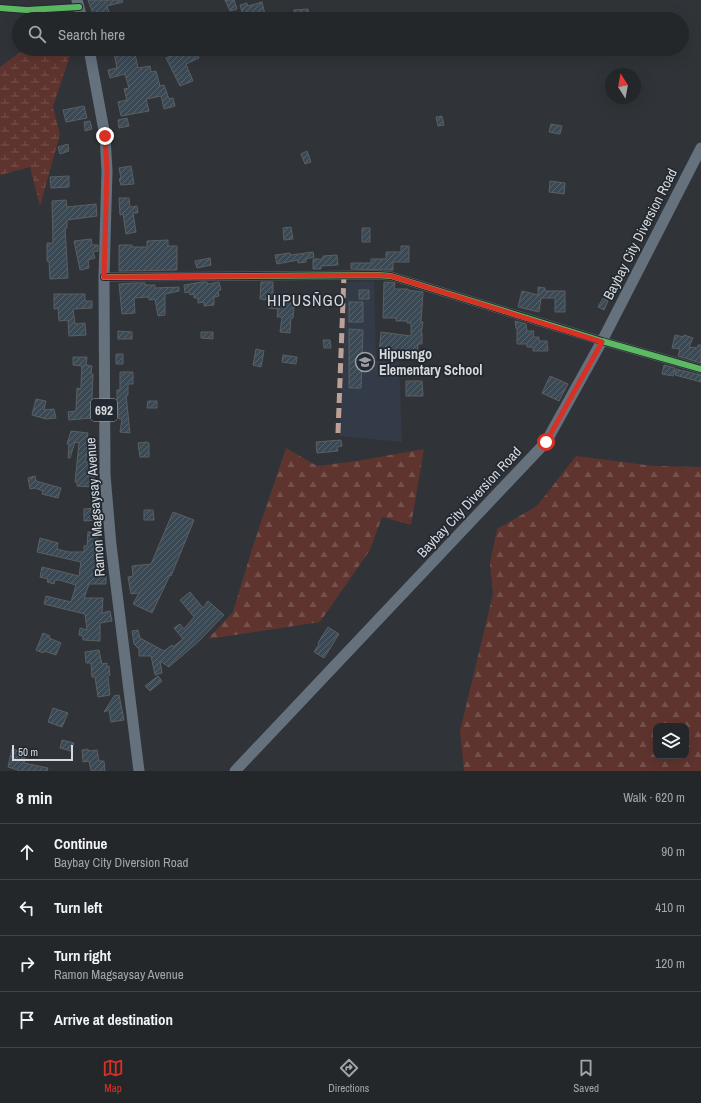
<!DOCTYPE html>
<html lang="en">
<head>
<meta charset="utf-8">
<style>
	:root { --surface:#24272a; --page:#303336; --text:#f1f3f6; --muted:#a3a5a8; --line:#414447; --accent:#d93025 }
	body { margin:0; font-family:"Archivo Narrow",sans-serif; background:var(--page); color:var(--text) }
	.controls { position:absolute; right:12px; bottom:12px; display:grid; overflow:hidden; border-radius:8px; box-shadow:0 4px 16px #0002 }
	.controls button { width:36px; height:36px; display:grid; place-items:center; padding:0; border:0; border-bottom:1px solid var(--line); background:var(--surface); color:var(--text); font:20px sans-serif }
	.compass { position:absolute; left:605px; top:68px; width:36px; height:36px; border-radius:50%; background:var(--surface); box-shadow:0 4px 16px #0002; rotate:349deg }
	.scale { position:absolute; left:12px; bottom:10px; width:61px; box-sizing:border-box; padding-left:4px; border:2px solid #d6dadf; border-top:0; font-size:11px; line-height:14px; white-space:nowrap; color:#d6dadf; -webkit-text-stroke:3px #232930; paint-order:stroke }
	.stop { position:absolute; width:12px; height:12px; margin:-9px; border:3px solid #d93025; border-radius:50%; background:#fff }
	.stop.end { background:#d93025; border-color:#fff; box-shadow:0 1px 4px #0008 }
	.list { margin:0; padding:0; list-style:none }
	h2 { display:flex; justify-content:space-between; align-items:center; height:52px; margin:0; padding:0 16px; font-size:17px }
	h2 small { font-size:13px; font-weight:400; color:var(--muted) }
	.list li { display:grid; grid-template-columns:26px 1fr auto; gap:12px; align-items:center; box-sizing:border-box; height:56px; padding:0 16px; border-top:1px solid var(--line) }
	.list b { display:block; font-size:15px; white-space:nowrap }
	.list p { margin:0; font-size:13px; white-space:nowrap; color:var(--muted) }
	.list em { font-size:13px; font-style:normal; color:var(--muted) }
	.icon { flex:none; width:22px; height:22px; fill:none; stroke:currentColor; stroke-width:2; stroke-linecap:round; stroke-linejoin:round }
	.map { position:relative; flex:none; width:701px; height:771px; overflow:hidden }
	.search { position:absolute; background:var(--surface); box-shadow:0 4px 16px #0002; left:12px; right:12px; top:12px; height:44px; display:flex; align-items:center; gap:10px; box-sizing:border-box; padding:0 14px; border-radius:22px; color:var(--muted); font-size:15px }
	.sheet { height:276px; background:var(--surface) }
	nav { display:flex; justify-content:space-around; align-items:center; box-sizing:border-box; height:56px; border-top:1px solid var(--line); background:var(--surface); font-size:11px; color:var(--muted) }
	nav a { display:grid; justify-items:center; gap:2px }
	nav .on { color:var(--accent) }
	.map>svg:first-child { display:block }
	.built { fill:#323b47 }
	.forest { fill:url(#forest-firs); fill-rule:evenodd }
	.wetland { fill:url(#wetland-marsh) }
	.building { fill:url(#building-hatch); stroke:#5b5f62 }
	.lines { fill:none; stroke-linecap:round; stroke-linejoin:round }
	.minor { stroke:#5f666e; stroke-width:7 }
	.tertiary { stroke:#5f666e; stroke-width:9 }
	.primary { stroke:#66717e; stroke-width:11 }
	.quiet { stroke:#bda197; stroke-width:5; stroke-dasharray:10 5; stroke-linecap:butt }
	.cycleway-casing { stroke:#232930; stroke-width:8 }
	.cycleway { stroke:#5cba63; stroke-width:6 }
	.route { stroke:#d93025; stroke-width:5 }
	.labels { text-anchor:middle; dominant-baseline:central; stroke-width:3.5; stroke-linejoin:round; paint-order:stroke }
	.shield { fill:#232930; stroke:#a0a5aa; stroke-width:1 }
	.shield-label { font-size:13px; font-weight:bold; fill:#d6dadf }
	.street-label { font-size:14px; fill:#d6dadf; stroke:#232930 }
	.poi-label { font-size:14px; font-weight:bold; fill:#d6dadf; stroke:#232930; text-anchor:start }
	.quarter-label { font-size:16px; letter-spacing:1px; fill:#d6dadf; stroke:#232930 }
</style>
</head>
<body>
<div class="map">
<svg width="701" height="771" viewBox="0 0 701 771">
	<defs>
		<pattern id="forest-firs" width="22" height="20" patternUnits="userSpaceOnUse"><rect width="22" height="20" fill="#5f342e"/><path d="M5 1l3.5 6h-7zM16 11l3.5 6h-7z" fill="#75514c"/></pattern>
		<pattern id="wetland-marsh" width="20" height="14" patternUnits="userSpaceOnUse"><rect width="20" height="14" fill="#5f342e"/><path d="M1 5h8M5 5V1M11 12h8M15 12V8" fill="none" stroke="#75514c"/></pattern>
		<pattern id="building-hatch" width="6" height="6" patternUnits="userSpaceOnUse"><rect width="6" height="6" fill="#3b4955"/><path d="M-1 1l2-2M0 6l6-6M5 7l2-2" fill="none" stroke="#57636d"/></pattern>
	</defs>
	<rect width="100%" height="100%" fill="#303438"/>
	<path class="built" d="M374,281L376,361L399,362L402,442L339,436L347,282Z"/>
	<path class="forest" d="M286,448L317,466L357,461L424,449L411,525L382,517L370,550L320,622L208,639L233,612L252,549Z
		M576,456L654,466L701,467V771H464L460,731L493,594L490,563L497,529L537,506ZM656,726H686V756H656Z"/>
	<path class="wetland" d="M25,49H72L53,107L60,134L40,206L30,167L0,175V67Z"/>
	<path class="building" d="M88,0H122L123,2L107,6L111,19H95Z
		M225,0H234L237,9L230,11Z
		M262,2L266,19H244L240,5L247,3L248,6Z
		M308,9L309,17L294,18V10Z
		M126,49V51L134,49L138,68L150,66L151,72L156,71L160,86L164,85L169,99L173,98L175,106L164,109L161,96L146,99L149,111L121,116L118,102L127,100L124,89L129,88L125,74L110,78L108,70L117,68L114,53L118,52V50Z
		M185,49L187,54L195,50L199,58L186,64L193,81L180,86L166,58Z
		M84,106L87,118L66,122L63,110Z
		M442,116L444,125L438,126L436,117Z
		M127,118L129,126L119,128L118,120Z
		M90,121L92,129L85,131L84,122Z
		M551,124L562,126L560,134L549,132Z
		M68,144L69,151L60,154L58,147Z
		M307,151L311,162L305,164L301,154Z
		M131,166L134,184L121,185L119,179L121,178L119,168Z
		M69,176V187L51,188L50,177Z
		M550,181L565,183L564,194L549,192Z
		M119,198H129L130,207L137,206L138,213H133L136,232L126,234L123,214L120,215Z
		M66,200L67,207L96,204L97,216L67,220V228H65L68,278L50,279L49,261H47V243H53L52,201Z
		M291,227L293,239L284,240L283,228Z
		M362,228H370V242H362Z
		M91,239L92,245H98V251L93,252L95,258L88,260L89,268L80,270L74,241Z
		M168,240V246H177V270L119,271V245H132V247H147V241Z
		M401,246H409V262H393V270L351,269V263H371V259H386V252H401Z
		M313,252L314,257L306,259V262L298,263V260L277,264L275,255L290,253L291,255Z
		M337,255L338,265L321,266V269H313V259H323V256Z
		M210,258L211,265L197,268L195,261Z
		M202,282H207L208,284L219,282L221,290L218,291L219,296L214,297V305L204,306V302L198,303V298H194V294L190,295L189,292L185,293L184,285Z
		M261,282H273V296L295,298L293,318H291L290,333L280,332L282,317H277L278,309L268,308L269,300L260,299Z
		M384,282L395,283L394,289H408V290L423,292L421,322H423L421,333H422V344H418L417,360L379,354L381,332L411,336V323H407L408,321H396V318H383Z
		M134,283H145V285H155V288L179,287V291L165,294V315L158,316L155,299L149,300V297L134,298L135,313L122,314L119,284Z
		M538,287L545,288V291H565V312H555V298H541L539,312L518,307L522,291L538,295Z
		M359,290H369V299H359Z
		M54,294H85V301H92V308L73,309L75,324L85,323L86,335L69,336L68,320L59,321L58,308L54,309Z
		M603,298L608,301L604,310L598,307Z
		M349,302H363V322H349Z
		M515,321L526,324L527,331H534L533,337H539V341H547L548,351H533V347H527V344H517V328H516Z
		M349,329L363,330L361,388H349Z
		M118,331L132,332V339H118Z
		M201,332H213V339L201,338Z
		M675,335L684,337V335L693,338L689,347L697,348L698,345H701V363L678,356L680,349L672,348Z
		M323,340H330L331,348H324Z
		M256,349L264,351L261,367L253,365Z
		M116,354H123V364H116Z
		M283,355L297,357L296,364L282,362Z
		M73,357H87L86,365L92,366L91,374H93L91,418L69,420L68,412L76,411L77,388L81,389V384L82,366L73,365Z
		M664,365L675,368L673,376L662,374Z
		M676,369L701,375V382L675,375Z
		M120,372H133V384H128V395H126L130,433L120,432L122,419H119L117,401V390H120Z
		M550,376L568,384L559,401L542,393Z
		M406,381H422L423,396H406Z
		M36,399L46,401L44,410L54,409L56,418L46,419L32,415Z
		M148,401H157V408H147Z
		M71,431L88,433L87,440L90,441L85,462H92V475H94L93,487L77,486V482H75L79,443L75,442L70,458H68L69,444H67Z
		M341,440L342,446L337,447L338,451L317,453L316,442Z
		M147,442L149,443V457H140L138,443Z
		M35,476L36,481L61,488L58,498L42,494L43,491L35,488L30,489L28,478Z
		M97,508V520L84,521V509Z
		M144,510H153L154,520H144Z
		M173,512L194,520L171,576L170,575L152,613L133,604L139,593L131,594L128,577L133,576L132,566L151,564Z
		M88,532H97V548H101V569H102V576H106V584H89L84,598H103L102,613L110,611L112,621L100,623V641L83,640V636L79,635L80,628L87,630L85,614L44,604L46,596L71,602L76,585L59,580H55L54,584L47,582L48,579L40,577L42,567L79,576L81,562L37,552L40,538L58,543L57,549L69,552H84V546H87Z
		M190,592L203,608L208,601L224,615L199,641L169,667L160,661L162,673L155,675L151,656H139V649L134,644L132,631L138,630L140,638L164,651L172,645L173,647L183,639L174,628L180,624L184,629L194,617L180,600Z
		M328,627L339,634L324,658L314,652L319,644L318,643Z
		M43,633L50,636L49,638L61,643L56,655L44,651L43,653L36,650Z
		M99,650L102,664L107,663V667L109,666L110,675L108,676V678L110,695L98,697L95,677H92L91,663H86L85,652Z
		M158,676L162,681L150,691L145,686Z
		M119,695L124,720L111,722L109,710L104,712L114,696Z
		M53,708L68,713L62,727L48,722Z
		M62,740L74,743L71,751L60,748Z
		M12,749L26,753L24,763L48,768L47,771H18V770L8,767Z
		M88,749V751L97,750L99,761H104L105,771H91L89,761L83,762L82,750Z"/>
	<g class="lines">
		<path class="minor" d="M0,8L27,10L79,7"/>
		<path class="tertiary" d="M104,277L377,275L391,276L602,341L701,369"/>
		<path class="primary" d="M77,0L82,19
			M89,49L105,136L107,171L104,277L105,475L111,545L139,771
			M235,771L546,442L602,341L701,148"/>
		<path class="quiet" d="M338,433L344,275"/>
		<g class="cycleway-casing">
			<path id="cycleway" d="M0,8L27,10L79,7
				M104,277L377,275L391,276L602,341L701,369"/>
		</g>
		<use href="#cycleway" class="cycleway"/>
	</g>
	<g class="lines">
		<path class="route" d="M105,136L107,171L104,277L377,275L391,276L602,342L546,442"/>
	</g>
	<defs>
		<g id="school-ring" transform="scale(1)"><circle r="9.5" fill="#232930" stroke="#9ca0a5" stroke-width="1.5"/><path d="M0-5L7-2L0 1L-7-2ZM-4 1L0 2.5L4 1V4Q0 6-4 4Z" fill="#9ca0a5"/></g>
	</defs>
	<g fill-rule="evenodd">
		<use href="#school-ring" x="365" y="362"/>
	</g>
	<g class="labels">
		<rect class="shield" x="91" y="399" width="26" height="22" rx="3"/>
		<g class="shield-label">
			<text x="104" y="410">692</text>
		</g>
		<g class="street-label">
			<text transform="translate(640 234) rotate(-63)">Baybay City Diversion Road</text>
			<text transform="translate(469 502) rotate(-47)">Baybay City Diversion Road</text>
			<text transform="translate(95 507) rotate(-94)">Ramon Magsaysay Avenue</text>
		</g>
		<g class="poi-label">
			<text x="379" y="354">Hipusngo<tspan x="379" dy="16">Elementary School</tspan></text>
		</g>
		<g class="quarter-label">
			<text x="306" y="300">HIPUSÑGO</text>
		</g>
	</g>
</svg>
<div class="controls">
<button><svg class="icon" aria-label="layers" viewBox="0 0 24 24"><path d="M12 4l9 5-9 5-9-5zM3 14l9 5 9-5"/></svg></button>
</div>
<svg class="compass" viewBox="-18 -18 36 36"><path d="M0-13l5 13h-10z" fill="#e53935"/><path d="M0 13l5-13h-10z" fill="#a3a5a8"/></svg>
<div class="scale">50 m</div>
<div class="stop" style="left:546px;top:442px"></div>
<div class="stop end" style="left:105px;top:136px"></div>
<div class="search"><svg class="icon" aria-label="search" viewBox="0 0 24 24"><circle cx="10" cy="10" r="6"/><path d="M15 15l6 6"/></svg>Search here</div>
</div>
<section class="sheet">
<h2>8 min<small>Walk · 620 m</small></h2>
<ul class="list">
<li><svg class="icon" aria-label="ahead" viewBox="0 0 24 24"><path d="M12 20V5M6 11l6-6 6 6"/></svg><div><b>Continue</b><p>Baybay City Diversion Road</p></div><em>90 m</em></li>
<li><svg class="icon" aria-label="left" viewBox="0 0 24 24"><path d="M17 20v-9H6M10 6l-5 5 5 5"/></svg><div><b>Turn left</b></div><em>410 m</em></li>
<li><svg class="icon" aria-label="right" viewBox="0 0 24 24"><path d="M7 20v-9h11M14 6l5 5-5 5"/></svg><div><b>Turn right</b><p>Ramon Magsaysay Avenue</p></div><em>120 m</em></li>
<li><svg class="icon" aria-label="arrive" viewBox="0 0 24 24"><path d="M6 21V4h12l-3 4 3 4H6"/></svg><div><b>Arrive at destination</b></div></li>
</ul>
</section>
<nav>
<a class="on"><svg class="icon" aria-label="map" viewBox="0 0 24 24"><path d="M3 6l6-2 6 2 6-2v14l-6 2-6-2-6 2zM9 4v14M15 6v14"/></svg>Map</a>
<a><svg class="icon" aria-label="directions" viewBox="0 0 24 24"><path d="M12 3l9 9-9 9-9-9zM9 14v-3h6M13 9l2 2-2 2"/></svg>Directions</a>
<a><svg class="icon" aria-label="saved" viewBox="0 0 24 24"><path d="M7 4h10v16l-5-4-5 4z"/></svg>Saved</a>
</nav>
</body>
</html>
